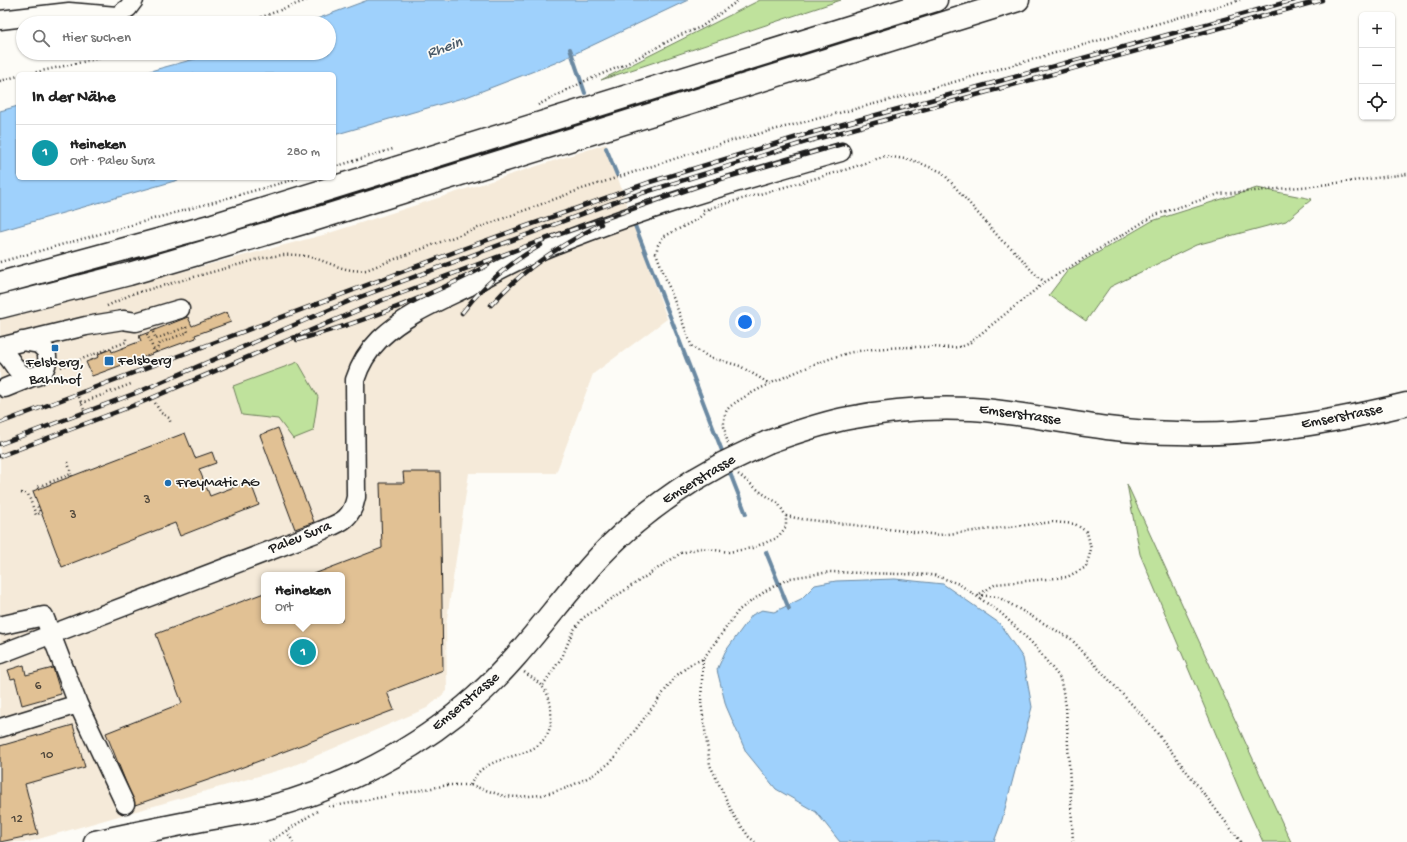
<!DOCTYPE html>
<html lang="de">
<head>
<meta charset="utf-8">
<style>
	:root { --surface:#fff; --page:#f6f6f6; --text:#222; --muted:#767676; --line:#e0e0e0; --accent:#d93025 }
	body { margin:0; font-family:"Gochi Hand",sans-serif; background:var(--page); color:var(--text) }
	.controls { position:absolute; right:12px; top:12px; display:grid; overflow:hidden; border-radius:6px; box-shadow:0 1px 3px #0004 }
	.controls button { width:36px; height:36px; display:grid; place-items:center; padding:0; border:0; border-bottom:1px solid var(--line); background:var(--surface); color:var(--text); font:20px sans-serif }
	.you { position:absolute; left:745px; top:322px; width:14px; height:14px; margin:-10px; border:3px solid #fff; border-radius:50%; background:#1a73e8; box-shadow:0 0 0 6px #1a73e833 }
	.badge { display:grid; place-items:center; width:26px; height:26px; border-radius:50%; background:var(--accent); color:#fff; font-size:13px; font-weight:700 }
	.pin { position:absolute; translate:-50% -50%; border:2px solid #fff; box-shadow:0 1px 4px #0006 }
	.popup { position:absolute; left:261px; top:572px; width:84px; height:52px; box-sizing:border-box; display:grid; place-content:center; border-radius:6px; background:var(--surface); filter:drop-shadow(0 1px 3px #0005); font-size:13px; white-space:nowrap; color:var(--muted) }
	.popup b { font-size:15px; color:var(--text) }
	.popup::after { content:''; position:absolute; left:50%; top:100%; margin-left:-8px; border:8px solid transparent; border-top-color:var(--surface) }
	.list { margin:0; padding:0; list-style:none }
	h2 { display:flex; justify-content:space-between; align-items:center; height:52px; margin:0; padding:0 16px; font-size:17px }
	h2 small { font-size:13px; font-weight:400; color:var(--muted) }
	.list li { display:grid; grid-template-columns:26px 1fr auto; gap:12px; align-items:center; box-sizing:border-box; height:56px; padding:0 16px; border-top:1px solid var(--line) }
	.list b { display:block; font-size:15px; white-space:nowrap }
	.list p { margin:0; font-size:13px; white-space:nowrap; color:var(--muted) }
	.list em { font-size:13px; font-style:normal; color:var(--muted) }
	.icon { flex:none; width:22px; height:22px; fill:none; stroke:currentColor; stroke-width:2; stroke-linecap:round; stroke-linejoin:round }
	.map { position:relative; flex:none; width:1407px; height:842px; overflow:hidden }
	.search { position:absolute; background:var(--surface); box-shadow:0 1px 3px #0004; left:16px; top:16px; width:320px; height:44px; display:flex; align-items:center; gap:10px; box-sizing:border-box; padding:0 14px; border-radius:22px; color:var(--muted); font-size:15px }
	.panel { position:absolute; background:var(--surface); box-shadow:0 1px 3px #0004; left:16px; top:72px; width:320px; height:108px; border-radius:6px }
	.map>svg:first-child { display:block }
	.built { fill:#f5ead9; fill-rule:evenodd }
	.green { fill:#bfe29c; stroke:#6e7f5c }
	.water { fill:#9fd1fc; stroke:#6b89a2 }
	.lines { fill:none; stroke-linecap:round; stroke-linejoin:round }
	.stream { stroke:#6b89a2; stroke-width:4 }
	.building { fill:#e1c194; stroke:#1c1c1c }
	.minor-casing { stroke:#1c1c1c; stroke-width:21 }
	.major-casing { stroke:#1c1c1c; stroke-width:25 }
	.highway-casing { stroke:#1c1c1c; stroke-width:25 }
	.path { stroke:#1c1c1c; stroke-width:2.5; stroke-dasharray:1 3; stroke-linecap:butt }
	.minor { stroke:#fdfcf7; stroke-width:18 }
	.major { stroke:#fdfcf7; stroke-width:22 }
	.highway { stroke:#fdfcf7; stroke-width:22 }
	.rail-casing { stroke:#1c1c1c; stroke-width:4.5 }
	.rail { stroke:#fdfcf7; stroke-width:3; stroke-dasharray:9; stroke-linecap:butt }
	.major-bridge-casing { stroke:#1c1c1c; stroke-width:25; stroke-linecap:butt }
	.major-bridge { stroke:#fdfcf7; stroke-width:22 }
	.poi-dot { fill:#1f6fb2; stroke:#fdfcf7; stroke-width:1.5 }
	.labels { text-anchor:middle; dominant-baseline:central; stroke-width:3.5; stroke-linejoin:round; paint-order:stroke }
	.number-label { font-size:13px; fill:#4d453a }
	.poi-label { font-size:15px; fill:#1c1c1c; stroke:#fdfcf7; text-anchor:start }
	.street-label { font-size:15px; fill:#1c1c1c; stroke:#fdfcf7 }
	.water-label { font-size:16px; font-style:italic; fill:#4a5b6a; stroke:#fdfcf7 }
</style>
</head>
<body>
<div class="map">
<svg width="1407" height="842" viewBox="0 0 1407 842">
	<rect width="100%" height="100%" fill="#fdfcf7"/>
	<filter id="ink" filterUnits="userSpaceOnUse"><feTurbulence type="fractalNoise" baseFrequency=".025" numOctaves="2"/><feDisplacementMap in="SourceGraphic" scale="8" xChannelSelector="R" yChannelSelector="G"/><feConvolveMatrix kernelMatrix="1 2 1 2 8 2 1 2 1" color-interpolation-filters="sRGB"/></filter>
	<g filter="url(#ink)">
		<path class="built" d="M606,144L667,319L593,374L556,473H469L446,625L447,691L427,708L290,767L28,842H0V319L323,235ZM264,575H342V621H264Z"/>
		<path class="green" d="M760,0H841L601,80Z
			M1257,188L1312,199L1286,221L1196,245L1110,287L1086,321L1049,295L1068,270L1152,221Z
			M298,362L318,397L313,431L293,439L278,419L242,415L233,386Z
			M1127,484L1291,842H1263L1242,796L1140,554Z"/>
		<path class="water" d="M368,0H688L555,63L469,96L334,135V74H139L217,53H329V23H306Z
			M18,106V178H185L0,231V111Z
			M895,579L943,584L999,623L1023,658L1032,707L1002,820L994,842H840L816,812L776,789L746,752L726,706L717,670L725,652L752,615L762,610L774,612L801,599L815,585L836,581Z"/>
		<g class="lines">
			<path class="stream" d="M570,49L585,93
				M606,148L617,175
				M634,223L724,456
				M728,468L746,514
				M766,552L789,609"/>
		</g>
		<path class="building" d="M227,312L231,322L195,335L196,338L92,376L86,362L99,357L98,354L111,349L112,352L141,341L139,336L188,317L192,326Z
			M278,428L314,522L295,529L260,435Z
			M185,433L195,458L212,452L216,463L199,469L210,496L250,481L259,505L180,536L175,523L62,567L33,491Z
			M403,472H440L443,670L387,692L394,710L214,778L135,805L106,733L182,703L156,634L264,593V621H342V575L314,574L382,548L380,483H404Z
			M24,665L26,675L53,668L61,694L22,705L15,678L11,679L8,670Z
			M73,725L85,767L25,784L38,834L0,842V746Z"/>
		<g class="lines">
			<g class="minor-casing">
				<path id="minor" d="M0,20L69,12L117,16L128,8L134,0
					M0,347L86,326L123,320L136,322L180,309
					M0,352C12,356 12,368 22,374C39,384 51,367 46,351L39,344L22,341
					M5,388L37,375
					M0,654L316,533C337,523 351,523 356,497L355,380C360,364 368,351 380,339C405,315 437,302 468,287C488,276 509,264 530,255C631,212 736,182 841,152
					M78,704L125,804
					M0,728L78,704L44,616L3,625"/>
			</g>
			<g class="major-casing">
				<path id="major" d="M768,442C794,433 821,423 849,418C889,410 931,407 972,409C1017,412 1062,422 1107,428C1131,431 1155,433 1178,433C1256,436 1332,422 1407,404
					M95,842C131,834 166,827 202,820C222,816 243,814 263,809C341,789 416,751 476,697C523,655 558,601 601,555C628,526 660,502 694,480"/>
			</g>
			<g class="highway-casing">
				<path id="highway" d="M0,283L213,225L936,0
					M0,307L129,274L313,220L1018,0"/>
			</g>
			<path class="path" d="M246,23L307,0
				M28,74L123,53
				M0,81L18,76
				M538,105L585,81L626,64L678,36L701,27L739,0
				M334,167L393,149
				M710,209L696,220L663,237L658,245L656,253L692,347L709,357L740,366L770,384
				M703,210L845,170L885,156L912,160L942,172L1003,242C1020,252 1028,271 1045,282
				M0,262L299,178
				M107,306L132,294L263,258C279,255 294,253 310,257C330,262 345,273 366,270L579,190L723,143L905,96L1240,0
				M153,332L156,339L186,327L188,332L160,343L155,353
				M147,334L155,353
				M61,367L126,342V336
				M79,397L84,410
				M81,403L131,384
				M155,403L161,413L169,418L171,424
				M728,443C725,434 721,420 727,410C737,395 832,355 853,352C875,348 898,347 920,347C937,346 953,351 968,344L1045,282L1155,215L1219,194L1313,186L1407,174
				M68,462L71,474
				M38,489L37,487L71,474L72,477
				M21,493L28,494L36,515L40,513L37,505H38
				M786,516L802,519L939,535L1053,522L1075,524L1087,532L1091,549L1086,567L1067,577L996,584L978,595
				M978,595L998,597L1071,639L1151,725L1241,842
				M703,659L701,702L710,765L734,816L749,837L755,842
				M543,685L562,657L573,631L583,618L681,553L700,548L729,552L752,548L777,538L786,527V516L778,503L762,493L738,474
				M470,785C473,780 476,774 481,770C506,750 553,760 551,713C551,691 541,684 524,672
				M329,807L448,785H470L504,796L516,797L542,795L567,788L595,774L612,761L676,676L691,664L703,659L739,610L767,590L790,578L830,572L934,575L959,584L1001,613L1033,644L1060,678L1066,706L1073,842
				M287,831L293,842
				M269,842L317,811"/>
			<use href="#minor" class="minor"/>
			<use href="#major" class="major"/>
			<use href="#highway" class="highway"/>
			<g class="rail-casing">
				<path id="rail" d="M491,305C524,268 558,247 601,224
					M462,313C483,285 511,262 541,245
					M297,340C363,322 427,298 488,265
					M0,423L468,247L650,182L807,134L1294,0
					M0,444L136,393L352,300L620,200L809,141L1322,0
					M0,456L140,403L375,303L537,242L704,184L842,144"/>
			</g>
			<use href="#rail" class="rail"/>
			<g class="major-bridge-casing">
				<path id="major-bridge" d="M694,480L722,464L768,442"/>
			</g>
			<use href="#major-bridge" class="major-bridge"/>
		</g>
	</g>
	<g class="poi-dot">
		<rect x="51" y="344" width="8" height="8" rx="2"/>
		<rect x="104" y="356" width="10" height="10" rx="2"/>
		<circle cx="168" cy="483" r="4"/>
	</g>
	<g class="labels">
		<g class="number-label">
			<text x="147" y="500">3</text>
			<text x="73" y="515">3</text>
			<text x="38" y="686">6</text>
			<text x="47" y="755">10</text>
			<text x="17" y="819">12</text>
		</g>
		<g class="poi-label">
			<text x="118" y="361">Felsberg</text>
			<text x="55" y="363" text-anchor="middle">Felsberg,<tspan x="55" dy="17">Bahnhof</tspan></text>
			<text x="176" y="483">FreyMatic AG</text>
		</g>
		<g class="street-label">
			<text transform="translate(1020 415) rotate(8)">Emserstrasse</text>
			<text transform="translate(1342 417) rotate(-11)">Emserstrasse</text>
			<text transform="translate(699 480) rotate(-31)">Emserstrasse</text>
			<text transform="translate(300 538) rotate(-22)">Paleu Sura</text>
			<text transform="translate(466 702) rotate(-40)">Emserstrasse</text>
		</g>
		<g class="water-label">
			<text transform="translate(445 49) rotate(-20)">Rhein</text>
		</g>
	</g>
</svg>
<div class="controls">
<button>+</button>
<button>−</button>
<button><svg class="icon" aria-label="locate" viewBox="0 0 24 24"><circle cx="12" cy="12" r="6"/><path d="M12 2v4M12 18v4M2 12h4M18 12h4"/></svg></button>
</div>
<div class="you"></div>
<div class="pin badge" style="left:303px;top:652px;background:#0f9aa8">1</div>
<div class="popup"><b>Heineken</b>Ort</div>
<div class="search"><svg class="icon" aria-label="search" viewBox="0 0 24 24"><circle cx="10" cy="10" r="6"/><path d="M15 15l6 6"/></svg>Hier suchen</div>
<section class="panel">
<h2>In der Nähe<small></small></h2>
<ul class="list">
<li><span class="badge" style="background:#0f9aa8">1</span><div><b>Heineken</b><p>Ort · Paleu Sura</p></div><em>280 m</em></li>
</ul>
</section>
</div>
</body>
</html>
